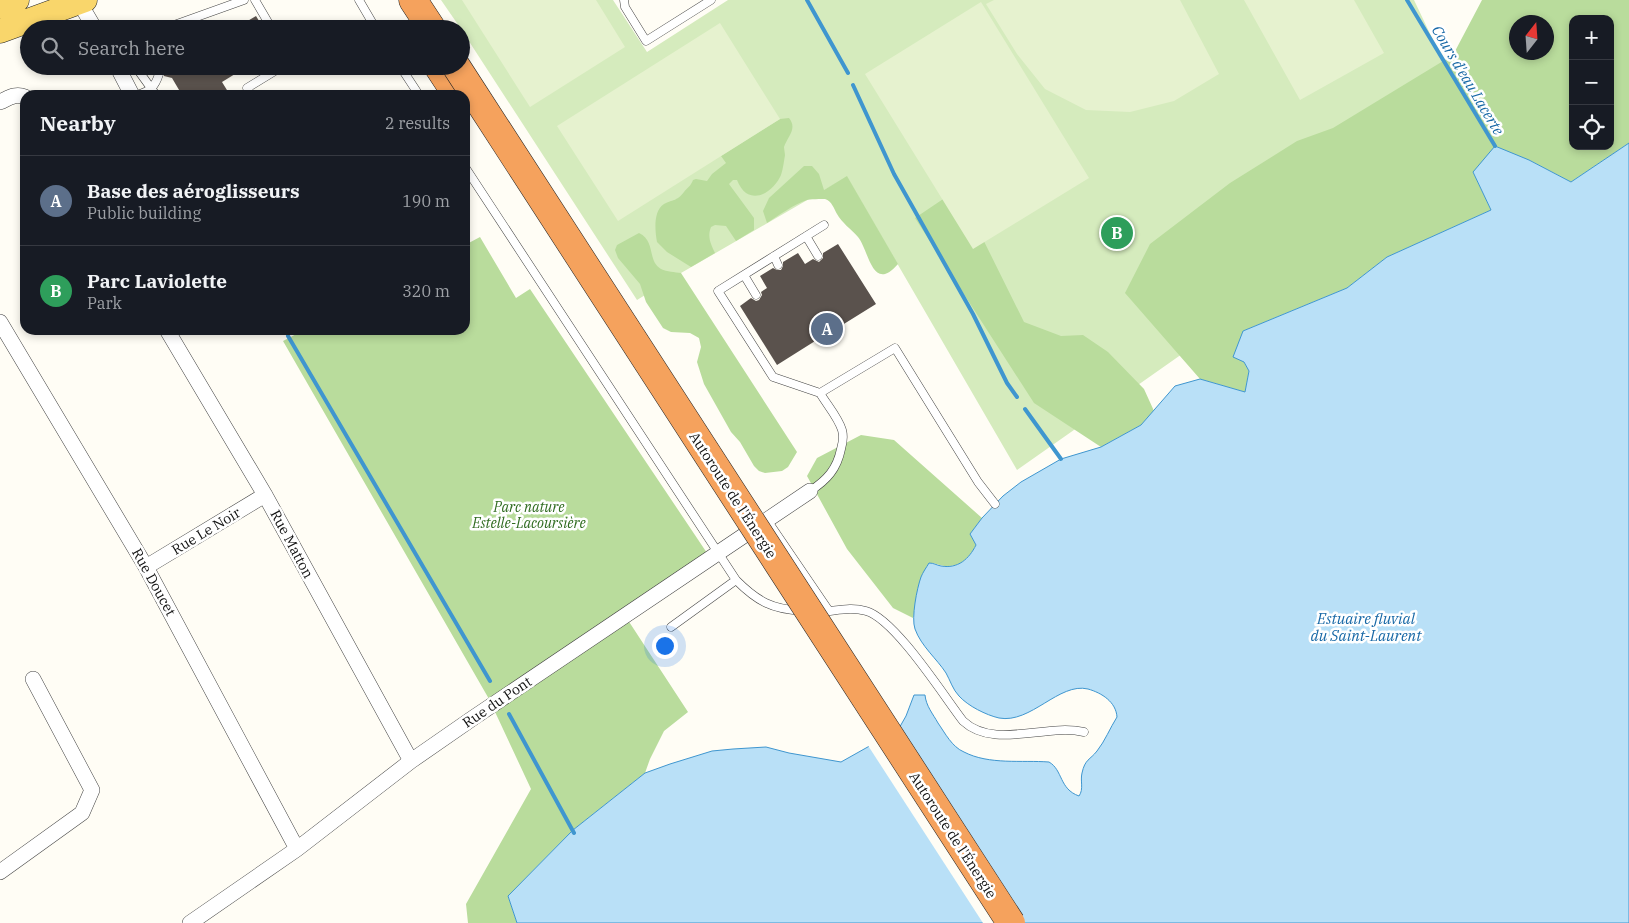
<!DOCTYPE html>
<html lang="en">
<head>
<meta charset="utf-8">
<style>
	:root { --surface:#171b24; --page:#20242c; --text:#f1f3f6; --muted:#9ea1a6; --line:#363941; --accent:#db2777 }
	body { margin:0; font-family:"IBM Plex Serif",serif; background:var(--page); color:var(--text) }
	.controls { position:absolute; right:15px; top:15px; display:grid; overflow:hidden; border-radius:10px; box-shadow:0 2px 8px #0003 }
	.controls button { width:45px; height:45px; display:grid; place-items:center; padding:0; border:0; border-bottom:1px solid var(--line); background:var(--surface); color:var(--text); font:25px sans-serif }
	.compass { position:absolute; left:1509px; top:15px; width:45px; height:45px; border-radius:50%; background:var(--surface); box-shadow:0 2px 8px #0003; rotate:17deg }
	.you { position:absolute; left:664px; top:645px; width:18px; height:18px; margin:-12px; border:4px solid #fff; border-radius:50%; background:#1a73e8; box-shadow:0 0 0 8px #1a73e833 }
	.badge { display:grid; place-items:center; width:32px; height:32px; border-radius:50%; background:var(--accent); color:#fff; font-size:16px; font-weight:700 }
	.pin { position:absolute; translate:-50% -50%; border:2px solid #fff; box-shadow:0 1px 5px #0006 }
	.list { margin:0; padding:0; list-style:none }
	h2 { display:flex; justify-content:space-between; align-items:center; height:65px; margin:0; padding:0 20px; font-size:21px }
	h2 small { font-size:16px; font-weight:400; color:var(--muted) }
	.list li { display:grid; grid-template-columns:32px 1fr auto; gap:15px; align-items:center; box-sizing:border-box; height:90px; padding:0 20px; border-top:1px solid var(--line) }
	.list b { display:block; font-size:19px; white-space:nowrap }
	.list p { margin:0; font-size:16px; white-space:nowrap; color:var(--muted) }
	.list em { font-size:16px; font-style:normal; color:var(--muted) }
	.icon { flex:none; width:28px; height:28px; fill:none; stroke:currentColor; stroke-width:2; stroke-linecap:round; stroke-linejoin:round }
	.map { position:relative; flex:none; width:1629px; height:923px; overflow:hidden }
	.search { position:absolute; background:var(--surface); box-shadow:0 2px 8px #0003; left:20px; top:20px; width:450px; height:55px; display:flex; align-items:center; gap:12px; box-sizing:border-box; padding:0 18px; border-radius:28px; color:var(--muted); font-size:19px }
	.panel { position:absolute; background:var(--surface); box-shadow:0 2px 8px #0003; left:20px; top:90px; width:450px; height:245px; border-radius:15px }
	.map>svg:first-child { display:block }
	.green { fill:#d5ebbd }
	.forest { fill:#b9dc9c; fill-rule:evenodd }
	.pitch { fill:#e6f2cf }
	.water { fill:#b9e0f7; stroke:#3f96cf }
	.pier { fill:#fffdf5 }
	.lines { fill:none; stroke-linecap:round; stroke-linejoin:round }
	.stream { stroke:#3f96cf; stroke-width:4 }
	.building { fill:#5a524d }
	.lane-casing { stroke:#444; stroke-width:9 }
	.street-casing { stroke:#444; stroke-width:16 }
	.primary-casing { stroke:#222; stroke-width:25 }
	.highway-casing { stroke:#222; stroke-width:29 }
	.lane { stroke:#fff; stroke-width:8 }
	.street { stroke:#fff; stroke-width:15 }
	.primary { stroke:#f9d66b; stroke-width:24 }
	.highway { stroke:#f5a25d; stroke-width:28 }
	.highway-bridge-casing { stroke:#222; stroke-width:29; stroke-linecap:butt }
	.highway-bridge { stroke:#f5a25d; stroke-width:28 }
	.labels { text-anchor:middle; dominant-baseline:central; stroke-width:5; stroke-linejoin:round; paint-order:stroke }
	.street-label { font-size:14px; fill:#111; stroke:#fff }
	.park-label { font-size:14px; font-style:italic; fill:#2f6b1f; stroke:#fff }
	.water-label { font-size:15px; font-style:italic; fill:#1768a6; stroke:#fff }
</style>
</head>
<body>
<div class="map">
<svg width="1629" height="923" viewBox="0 0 1629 923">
	<rect width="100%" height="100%" fill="#fffdf5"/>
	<path class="green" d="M441,0H613L647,52L728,0H1414L1482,143L1017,470L847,177L681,273L637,300L461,29Z"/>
	<path class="forest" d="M1482,0H1629V143L1571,182L1529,160L1473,172L1491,210L1387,257L1347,288L1243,331L1244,362L1249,371L1245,392L1200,379L1125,293L1150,244L1230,183L1297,141L1333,128L1453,55ZM1573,19H1610V146H1573ZM1516,22H1546V52H1516Z
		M789,118C798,129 787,137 784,147C784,148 785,154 785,155C784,161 783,169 781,175C776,187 760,202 746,193C742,190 739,185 737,180H733L729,184L754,218V230L736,241L726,226L715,225L711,227C707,237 711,244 715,253L691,267L667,252L657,242C655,231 653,211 664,204C673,199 676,202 684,192C687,188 691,186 693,180L696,179L707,181L712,174L726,163L721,156L780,119Z
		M804,166H812L819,174L824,190L847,176L898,264C872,294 869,250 858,237C851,229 842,223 837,214C834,209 832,201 825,199C823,199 808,199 807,200C793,205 779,215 767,223L763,211L769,198Z
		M955,191L967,207L1024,322L1061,336L1083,335L1108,352L1144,389L1154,411L1141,425L1101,447L1034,403L915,218Z
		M639,233C656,241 647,261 661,269C667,272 675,272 681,273L797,452L788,467L782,471L765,473L759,471L754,466L740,442L731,432L704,384L697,362L701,347L699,338L690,333L671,332L663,328L646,302L640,284L618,258L615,250L617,245Z
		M480,237L516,298L530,289L707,553L622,611L688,712L664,731L650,759L645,773L573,830L508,896L517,923H468L466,904L531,789L489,699L283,341L304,330H465V245Z
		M861,435L894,440L982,518L970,534L976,545C967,563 954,571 933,563L922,575L913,618L893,608L847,549L807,476L817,458Z"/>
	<path class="pitch" d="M462,0H596L625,47L530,107Z
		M994,0H1180L1219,74L1174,101L1130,112L1086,110L1045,89L1017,54L986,4Z
		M1244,0H1354L1384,53L1300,100Z
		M981,2L1089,178L973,249L865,74Z
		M720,23L780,119L618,221L557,126Z"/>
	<path class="water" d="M1629,143V923H517L508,896L573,830L645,773L670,764L712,751L733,749L766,747L789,753L841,762L898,730L906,716L914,695H925C926,706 933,714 938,723C945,733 952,747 964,752C989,765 1022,760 1049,762C1063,770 1059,789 1079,796C1084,789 1080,781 1082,773C1085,759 1090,760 1097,751C1105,741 1110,728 1117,717C1116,702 1102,693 1088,689C1059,682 1031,724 999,718C986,715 968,706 959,696C953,690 950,680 946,673C937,659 921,646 915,629C911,618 917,588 921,577C923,572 926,568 929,563C934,563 936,565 941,566C958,569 969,559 976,545L970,534L982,518L1003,496L1021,482L1061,459L1101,447L1141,425L1175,386L1200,379L1245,392L1249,371L1244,362L1233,357L1243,331L1347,288L1387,257L1491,210L1473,172L1495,146L1529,160L1571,182Z"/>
	<path class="pier" d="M894,729L1020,923H983L867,744Z"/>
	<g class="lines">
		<path class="stream" d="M807,0L848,73
			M1407,0L1495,146
			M853,85L894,174L973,314L1007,383L1017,397
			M288,336L490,681
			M1025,409L1061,459
			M509,714L574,833"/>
	</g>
	<path class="building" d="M256,16L264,29H234Z
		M142,66H248L222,82L230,95H182L172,78L164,76L163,70L157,69L153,73L145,70Z
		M838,244L876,304L839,327L843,334L831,331L777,365L740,306L751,298L756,301L759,300L762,295L761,292L767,288L760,276L773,268L777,270H781L783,266V262L798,253L805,264L813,259L819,262L823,258V253Z"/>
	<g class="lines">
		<g class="lane-casing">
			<path id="lane" d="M255,0L272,29
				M359,0L376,29
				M624,0L625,7L646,41L711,0
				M163,29L244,0
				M135,66L156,95
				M400,66L419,95
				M137,95C150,91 155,87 159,74
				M251,95L247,88L283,66
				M465,167L736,580C758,602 772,609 802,611
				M806,236L818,256
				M774,256L778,265
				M744,275L756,295
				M820,393L773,377L718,291L824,225
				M810,491C827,480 837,469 841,449C843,442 844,437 842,430C838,417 827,405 820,393L895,348L978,482L995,504
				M767,520L829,611
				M816,612C833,612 849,606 866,611C895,619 943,695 963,721C994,750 1046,723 1084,732
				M671,627L736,580"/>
		</g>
		<g class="street-casing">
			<path id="street" d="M79,2L95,29
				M117,66L132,95
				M0,102C9,98 15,93 25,97
				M0,322L146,567L297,849
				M167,330L265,495L411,761
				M146,567L265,495
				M0,872L82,813L92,790L33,679
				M190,923L297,849L411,761L473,718L810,491"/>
		</g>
		<g class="primary-casing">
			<path id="primary" d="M0,6L17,0
				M0,31L85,0"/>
		</g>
		<g class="highway-casing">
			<path id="highway" d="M413,0L432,29
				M438,66L457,95"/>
		</g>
		<use href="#lane" class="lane"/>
		<use href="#street" class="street"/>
		<use href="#primary" class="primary"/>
		<use href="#highway" class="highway"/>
		<g class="highway-bridge-casing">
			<path id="highway-bridge" d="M456,66L1011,923"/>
		</g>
		<use href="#highway-bridge" class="highway-bridge"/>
	</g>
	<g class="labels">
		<g class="street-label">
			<text transform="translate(733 495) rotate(57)">Autoroute de l'Énergie</text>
			<text transform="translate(206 531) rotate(-31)">Rue Le Noir</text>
			<text transform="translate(292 544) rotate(62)">Rue Matton</text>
			<text transform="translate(154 582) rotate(61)">Rue Doucet</text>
			<text transform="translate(497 702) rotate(-34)">Rue du Pont</text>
			<text transform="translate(953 835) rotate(57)">Autoroute de l'Énergie</text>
		</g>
		<g class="park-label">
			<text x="529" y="507">Parc nature<tspan x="529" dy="16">Estelle-Lacoursière</tspan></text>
		</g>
		<g class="water-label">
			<text transform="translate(1468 80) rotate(59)">Cours d'eau Lacerte</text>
			<text x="1366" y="618">Estuaire fluvial<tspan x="1366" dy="17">du Saint-Laurent</tspan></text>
		</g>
	</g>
</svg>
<div class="controls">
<button>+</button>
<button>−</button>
<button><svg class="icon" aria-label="locate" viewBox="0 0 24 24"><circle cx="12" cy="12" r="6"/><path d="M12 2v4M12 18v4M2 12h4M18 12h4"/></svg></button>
</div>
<svg class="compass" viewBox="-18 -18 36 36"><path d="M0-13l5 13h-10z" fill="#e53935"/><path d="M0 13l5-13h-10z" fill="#9ea1a6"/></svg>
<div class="you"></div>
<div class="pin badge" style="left:827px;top:329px;background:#5c6f8a">A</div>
<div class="pin badge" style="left:1117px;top:233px;background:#2e9e5b">B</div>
<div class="search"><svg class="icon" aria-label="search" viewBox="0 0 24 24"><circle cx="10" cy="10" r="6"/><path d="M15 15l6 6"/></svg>Search here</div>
<section class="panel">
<h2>Nearby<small>2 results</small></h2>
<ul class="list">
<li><span class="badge" style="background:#5c6f8a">A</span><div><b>Base des aéroglisseurs</b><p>Public building</p></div><em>190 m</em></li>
<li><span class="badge" style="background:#2e9e5b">B</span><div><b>Parc Laviolette</b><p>Park</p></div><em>320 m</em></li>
</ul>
</section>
</div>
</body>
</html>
